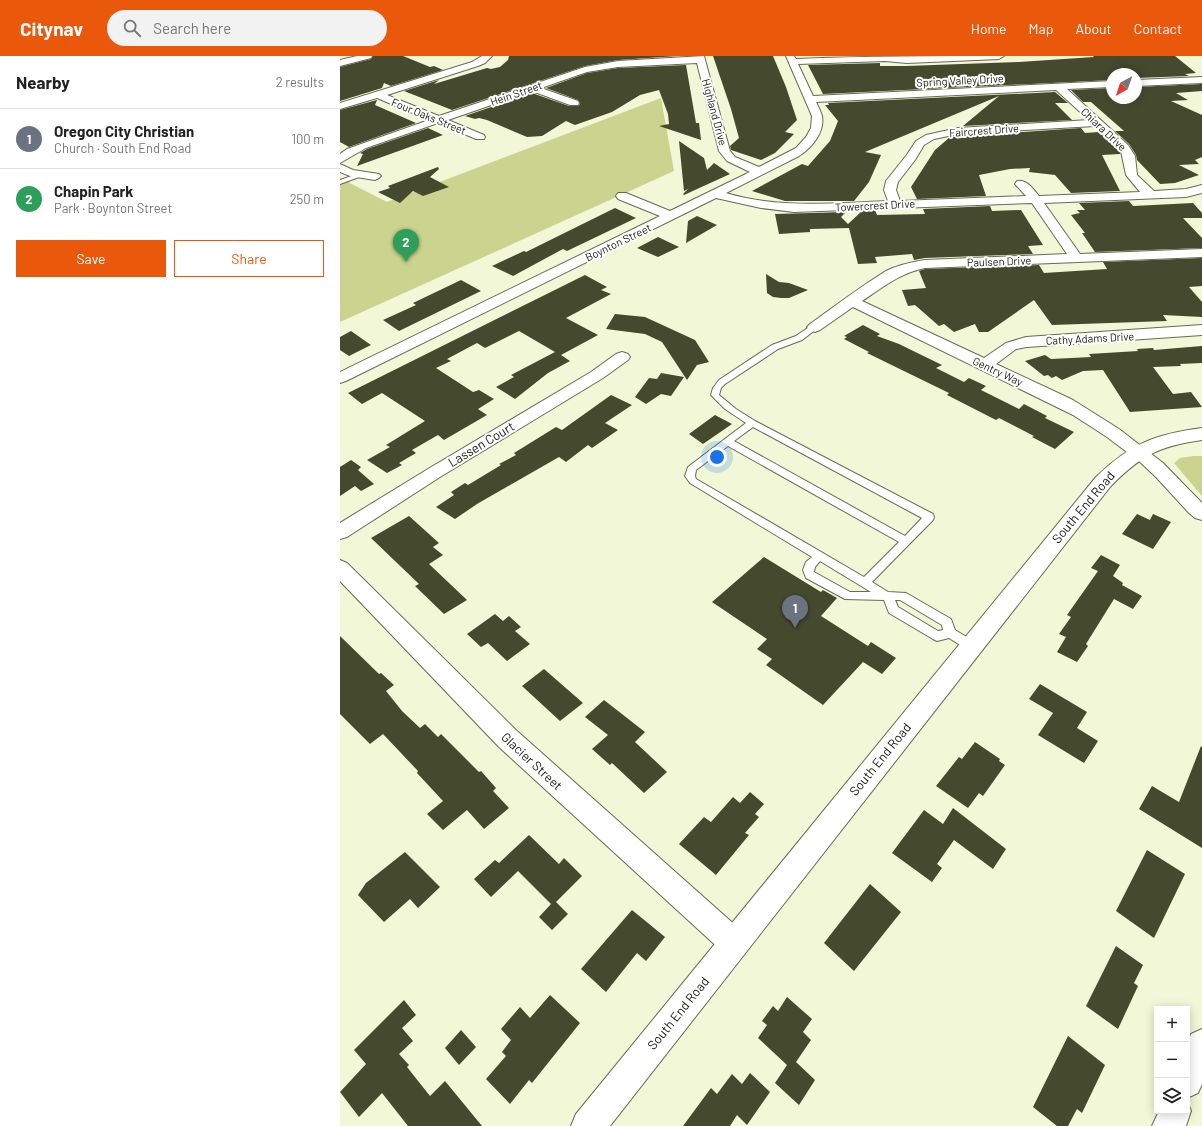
<!DOCTYPE html>
<html lang="en">
<head>
<meta charset="utf-8">
<style>
	:root { --surface:#fff; --page:#f2f2f2; --text:#222; --muted:#767676; --line:#e0e0e0; --accent:#ea580c }
	body { margin:0; font-family:Barlow,sans-serif; background:var(--page); color:var(--text) }
	.controls { position:absolute; right:12px; bottom:12px; display:grid; overflow:hidden; border-radius:0px; box-shadow:0 2px 10px #0003 }
	.controls button { width:36px; height:36px; display:grid; place-items:center; padding:0; border:0; border-bottom:1px solid var(--line); background:var(--surface); color:var(--text); font:20px sans-serif }
	.compass { position:absolute; left:766px; top:12px; width:36px; height:36px; border-radius:50%; background:var(--surface); box-shadow:0 2px 10px #0003; rotate:220deg }
	.you { position:absolute; left:377px; top:401px; width:14px; height:14px; margin:-10px; border:3px solid #fff; border-radius:50%; background:#1a73e8; box-shadow:0 0 0 6px #1a73e833 }
	.badge { display:grid; place-items:center; width:26px; height:26px; border-radius:50%; background:var(--accent); color:#fff; font-size:13px; font-weight:700 }
	.pin { position:absolute; translate:-50% -33px; filter:drop-shadow(0 1px 2px #0008) }
	.pin::after { content:''; position:absolute; top:21px; width:14px; height:12px; background:inherit; clip-path:polygon(0 0,100% 0,50% 100%) }
	.list { margin:0; padding:0; list-style:none }
	h2 { display:flex; justify-content:space-between; align-items:center; height:52px; margin:0; padding:0 16px; font-size:17px }
	h2 small { font-size:13px; font-weight:400; color:var(--muted) }
	.list li { display:grid; grid-template-columns:26px 1fr auto; gap:12px; align-items:center; box-sizing:border-box; height:60px; padding:0 16px; border-top:1px solid var(--line) }
	.list b { display:block; font-size:15px; white-space:nowrap }
	.list p { margin:0; font-size:13px; white-space:nowrap; color:var(--muted) }
	.list em { font-size:13px; font-style:normal; color:var(--muted) }
	.actions { display:flex; gap:8px; padding:12px 16px }
	.actions a { flex:1; padding:9px 0; border:1px solid var(--accent); border-radius:0px; text-align:center; font-size:14px; color:var(--accent) }
	.actions .main { background:var(--accent); color:#fff }
	.icon { flex:none; width:22px; height:22px; fill:none; stroke:currentColor; stroke-width:2; stroke-linecap:round; stroke-linejoin:round }
	.map { position:relative; flex:none; width:862px; height:1070px; overflow:hidden }
	header { display:flex; align-items:center; gap:24px; box-sizing:border-box; height:56px; padding:0 20px; background:var(--accent); color:#fff }
	header strong { font-size:19px }
	nav { display:flex; gap:22px; margin-inline-start:auto; font-size:14px }
	.search { width:280px; height:36px; background:var(--page); display:flex; align-items:center; gap:10px; box-sizing:border-box; padding:0 14px; border-radius:22px; color:var(--muted); font-size:15px }
	main { display:flex }
	aside { flex:1; background:var(--surface) }
	.map>svg:first-child { display:block }
	.green { fill:#cbd48e }
	.building { fill:#45492e }
	.lines { fill:none; stroke-linecap:round; stroke-linejoin:round }
	.lane-casing { stroke:#686b50; stroke-width:2 }
	.street-casing { stroke:#686b50; stroke-width:2 }
	.secondary-casing { stroke:#686b50; stroke-width:2 }
	.lane { fill:#fff; fill-rule:evenodd }
	.street { fill:#fff; fill-rule:evenodd }
	.secondary { fill:#fff; fill-rule:evenodd }
	.labels { text-anchor:middle; dominant-baseline:central; stroke-width:4; stroke-linejoin:round; paint-order:stroke }
	.far-street-label { font-size:11px; fill:#191b0f; stroke:#fff }
	.street-label { font-size:13px; fill:#191b0f; stroke:#fff }
</style>
</head>
<body>
<header>
<strong>Citynav</strong>
<div class="search"><svg class="icon" aria-label="search" viewBox="0 0 24 24"><circle cx="10" cy="10" r="6"/><path d="M15 15l6 6"/></svg>Search here</div>
<nav><a>Home</a><a>Map</a><a>About</a><a>Contact</a></nav>
</header>
<main>
<aside>
<h2>Nearby<small>2 results</small></h2>
<ul class="list">
<li><span class="badge" style="background:#6b7280">1</span><div><b>Oregon City Christian</b><p>Church · South End Road</p></div><em>100 m</em></li>
<li><span class="badge" style="background:#2e9e5b">2</span><div><b>Chapin Park</b><p>Park · Boynton Street</p></div><em>250 m</em></li>
</ul>
<div class="actions"><a class="main">Save</a><a>Share</a></div>
</aside>
<div class="map">
<svg width="862" height="1070" viewBox="0 0 862 1070">
	<rect width="100%" height="100%" fill="#f2f7d7"/>
	<path class="green" d="M321,42L334,115L0,266V122L47,146Z
		M853,400H862V440L834,407L840,402Z"/>
	<path class="building" d="M33,0H63L90,11L94,10L103,14L51,30L44,27L42,32L0,45V11L31,3Z
		M169,0H338L278,4L245,10L112,54L64,35L99,24L94,28L147,12L151,13L160,11L168,4Z
		M373,0H433L446,31L457,64L445,76L454,78L435,97L421,104L391,94L390,90L399,82L391,53Z
		M753,0H835L856,17L845,18L849,20L796,22V18H772V24L483,38L468,9L540,7V10H566L679,6L754,1Z
		M346,9L356,67H359L361,84L319,70L329,68L328,58L319,34L300,39L272,56L235,69L226,65L202,80L187,81L147,64L139,62L135,63L125,60L192,37L229,50H238L240,48L238,44L206,32L247,17L278,12Z
		M862,28V35L836,37L848,44L831,45L862,59V101L855,104L859,108L839,109L859,119L835,127L820,128L797,104L796,99L789,88L775,75H784L751,46H743L731,34L772,32V42H796V31Z
		M715,36L728,47H715L732,64L623,70L659,40L525,96L541,99L529,126L514,145H445L412,135L462,108L468,110L490,85L498,65L485,49H489L488,47Z
		M37,44L35,49L76,67L9,91L0,86V54Z
		M88,72L103,79L17,110L23,98L20,97L27,93Z
		M741,72L745,77L759,76L780,96V98L762,99L780,135L731,137L715,119L689,116L690,112L670,113L639,119L646,140L577,143L571,131L595,94L610,81Z
		M339,85L364,102L367,114L374,107L390,118L344,139L343,138L348,133L344,135Z
		M98,111L99,113L90,121L109,131L83,140L73,135L60,147L38,136L50,132L48,130Z
		M789,145L793,150L853,147L862,157V162H843L862,182V192L755,196L742,177H745L731,159L740,157L737,154H745L739,147Z
		M650,150L652,155L681,154L703,189L688,190L693,198L585,202L574,204L572,198L535,201L537,207L518,208L509,172L470,173V176L439,178L435,158L506,156L501,161L508,168L522,155L535,154L537,159L585,158L583,153Z
		M275,152L296,162L227,195L223,193L173,220L152,210L184,195L186,196Z
		M357,160L377,169L346,187L348,165Z
		M318,181L339,191L318,201L297,192Z
		M862,202V230L849,231L862,246V261L823,259L827,265L712,269L694,244L648,276H639L635,268L614,276L604,268L599,270L575,249L568,250L562,234L586,232L579,215L585,213L699,209L704,217L767,213L763,206Z
		M426,218L439,226L449,227L468,234L449,242H441L433,241L427,237Z
		M245,219L267,231L261,234L271,238L226,262L258,279L221,299L230,305L208,317L175,343L156,331L174,321L171,319L215,296L179,275L145,292L137,287L107,303L111,305L96,312L133,336L139,334L154,343L138,353L147,359L104,384L98,379L72,394L76,397L59,407L62,409L47,417L27,404L50,391L46,389L85,365L42,337L22,348L8,337Z
		M121,224L141,235L59,275L43,264L76,249L73,247Z
		M275,258L305,261L355,284L369,306L357,309L347,324L322,286L305,278L266,273Z
		M523,269L540,278L537,280L559,288L602,309L596,312L624,326L629,322L646,330L641,334L679,353L684,348L707,360L705,362L734,376L715,393L692,381L694,380L659,362L656,364L607,339L609,337L527,297L529,296L504,283L507,281L504,280Z
		M11,275L31,289L9,300L0,294V281Z
		M862,290V307L840,308L841,310L813,311L833,338L851,336L862,351L790,356L763,314L743,315L722,324L716,320L712,322L708,319L704,320L685,305L705,299L711,303L751,301L749,298L798,295L797,293L813,292L814,294Z
		M321,317L344,321L331,340L321,338L306,348L295,341L309,322L317,323Z
		M271,339L292,349L265,367L278,374L252,392L248,389L226,406L219,401L137,448L115,463L96,451L114,439L111,436L125,427L128,429L161,409L159,408L176,399L174,397L216,371L222,374Z
		M375,359L392,368L363,388L349,378Z
		M11,404L21,411L18,414L34,428L21,435L15,430L0,440V411Z
		M797,458L810,464L813,458L831,466L813,493L782,478Z
		M69,460L99,487L93,491L103,499L89,508L127,544L104,558L75,530L79,528L31,482Z
		M761,499L780,509L773,520L783,527L782,529L802,540L793,553L774,543L746,588L748,590L737,606L717,596L726,581L719,578L731,561L727,559L758,515L751,512Z
		M424,501L481,536L483,534L497,542L481,560L528,590L531,586L556,602L542,618L523,606L483,649L426,609L432,603L417,593L427,583L372,546Z
		M155,558L163,565L169,560L181,571L175,575L190,588L167,605L148,587L141,591L127,578Z
		M0,580L39,618L41,617L54,629L46,635L62,655L80,672L85,668L98,681L101,678L139,716L141,715L156,732L153,735L169,752L144,773L127,754L103,774L87,758L103,745L77,717L78,715L43,678L30,688L0,658Z
		M204,613L243,647L220,665L182,630Z
		M700,628L747,656L737,672L758,685L744,707L698,679L713,657L689,643Z
		M264,644L305,676L295,686L327,716L304,737L272,707L270,709L252,693L268,679L245,661Z
		M635,686L660,703L659,705L665,709L643,740L639,737L628,752L596,730L619,701L622,703Z
		M861,690L862,691V792L799,753L812,730L839,746Z
		M410,736L424,748L415,758L419,761L405,777L409,779L376,819L339,788L364,761L371,766L393,741L400,747Z
		M613,752L666,793L653,813L614,784L597,808L602,812L592,826L552,797L584,754L603,768Z
		M189,779L219,808L224,802L242,820L216,846L228,858L212,874L199,861L211,848L178,815L151,841L134,823L155,804L159,807Z
		M807,794L845,818L814,882L776,855Z
		M65,796L100,831L78,852L70,843L44,866L18,839L26,827Z
		M530,828L561,856L514,915L484,887Z
		M292,854L325,881L306,905L297,897L266,936L241,913Z
		M776,890L803,909L794,927L798,930L778,973L746,950Z
		M210,939L240,967L192,1027L189,1024L170,1048L146,1023L166,1000L162,996L171,984L161,973L180,951L190,962Z
		M447,941L472,963L463,976L471,984L456,1006L475,1024L459,1049L435,1027L447,1009L418,982L427,969L422,965L433,950L438,955Z
		M64,944L76,959L62,972L73,985L59,998L69,1009L67,1011L90,1040L105,1025L142,1070H68L42,1037L19,1061L0,1036L26,1008L14,994Z
		M121,974L136,991L119,1009L105,992Z
		M728,980L765,1009L742,1057L737,1053L728,1070H717L693,1051Z
		M410,1017L430,1036L407,1069L397,1059L390,1070H343L371,1032L377,1038L392,1018L402,1028Z"/>
	<g class="lines">
		<g class="lane-casing">
			<path id="lane" d="M20,117L22,118V120L0,128V124Z
				M472,269H475L479,271L462,284L438,293L385,328L381,332L379,339L396,353L415,365L593,458L594,461L593,464L532,526L548,536L566,537L611,563L615,574L635,586L637,589L635,592C626,595 616,586 609,582L597,585L593,583L549,557L544,544L505,543L466,522L463,514L466,506L472,501L350,427L345,420L348,411L406,367L385,353L371,339L373,332L379,324L432,289L456,280ZM413,371L582,462L565,480L394,385ZM388,390L559,486L524,521L356,423L355,420L356,414ZM480,505L531,536H510L474,516L475,511ZM555,544H560L602,569L603,574L598,575L558,551Z"/>
		</g>
		<g class="street-casing">
			<path id="street" d="M17,0H32L31,2L0,10V4Z
				M142,0H152L145,7L138,10L47,39L99,60L245,11L278,5L364,0L390,95L395,101L419,111L456,92L466,81L471,72L472,60L446,0H454L456,3C525,0 594,0 664,0L659,3L567,7L545,5L458,8L473,40L772,25V31L727,33L788,89L795,100L797,119L814,135L846,133L862,129V137L846,141L704,147L740,198L862,193V201L585,212C560,217 543,231 522,245L644,302L666,287L686,281L862,269V279L687,291L676,293L656,308L733,344L779,373L823,407L862,447V464L855,462L849,457L816,421L800,406L767,381L733,359L513,251L480,274L475,276L470,274L467,271L470,268C495,250 520,231 546,215C558,209 572,206 585,204L727,198L692,147L454,156L421,152L376,142L6,325L0,327V316L320,160L278,143L276,140L278,137H286L330,155L410,116L387,105L379,95L357,7L278,11L247,16L201,32L238,45L239,47L238,49H230L192,35L108,64L144,79L145,81L144,83H136L98,67L26,92L0,107V98L7,93L89,64L37,42L0,53V47L132,6ZM716,34L749,64L618,72L586,79L576,85L566,100L546,125L544,134L548,145C493,147 439,153 386,137L459,100C471,92 485,77 482,60C481,56 478,50 476,46ZM755,70L781,95L786,119L800,136L699,140C693,133 687,123 677,125L675,128L686,140L560,145L556,134L558,126L575,104L584,89L594,83L618,78Z
				M862,21V27L796,30V24Z
				M0,108L13,114L39,118L41,120L39,122L35,124L10,120L0,116Z
				M282,296L288,298L290,301L288,304L263,322L100,421L7,481L0,483V467L88,413L251,316L276,298Z
				M0,504L7,507L177,675L404,877L408,887L404,897L394,901L384,897L159,691L0,525Z
				M862,973V1028L858,1037L847,1042V988L851,978Z
				M847,1045L851,1055L846,1070H812L819,1055H847Z"/>
		</g>
		<g class="secondary-casing">
			<path id="secondary" d="M862,372V384C819,390 800,400 770,431L270,1070H231L236,1058L756,421C790,388 815,378 862,372Z"/>
		</g>
		<use href="#lane" class="lane"/>
		<use href="#street" class="street"/>
		<use href="#secondary" class="secondary"/>
	</g>
	<g class="labels">
		<g class="far-street-label">
			<text transform="translate(620 24) rotate(-3)">Spring Valley Drive</text>
			<text transform="translate(176 37) rotate(-19)">Hein Street</text>
			<text transform="translate(375 56) rotate(75)">Highland Drive</text>
			<text transform="translate(89 60) rotate(22)">Four Oaks Street</text>
			<text transform="translate(764 73) rotate(43)">Chiara Drive</text>
			<text transform="translate(644 74) rotate(-4)">Faircrest Drive</text>
			<text transform="translate(535 149) rotate(-3)">Towercrest Drive</text>
			<text transform="translate(278 186) rotate(-26)">Boynton Street</text>
			<text transform="translate(659 205) rotate(-2)">Paulsen Drive</text>
			<text transform="translate(750 282) rotate(-3)">Cathy Adams Drive</text>
			<text transform="translate(658 315) rotate(25)">Gentry Way</text>
		</g>
		<g class="street-label">
			<text transform="translate(141 388) rotate(-31)">Lassen Court</text>
			<text transform="translate(743 451) rotate(-50)">South End Road</text>
			<text transform="translate(540 703) rotate(-51)">South End Road</text>
			<text transform="translate(192 705) rotate(43)">Glacier Street</text>
			<text transform="translate(338 957) rotate(-51)">South End Road</text>
		</g>
	</g>
</svg>
<div class="controls">
<button>+</button>
<button>−</button>
<button><svg class="icon" aria-label="layers" viewBox="0 0 24 24"><path d="M12 4l9 5-9 5-9-5zM3 14l9 5 9-5"/></svg></button>
</div>
<svg class="compass" viewBox="-18 -18 36 36"><path d="M0-13l5 13h-10z" fill="#e53935"/><path d="M0 13l5-13h-10z" fill="#767676"/></svg>
<div class="you"></div>
<div class="pin badge" style="left:455px;top:572px;background:#6b7280">1</div>
<div class="pin badge" style="left:66px;top:206px;background:#2e9e5b">2</div>
</div>
</main>
</body>
</html>
